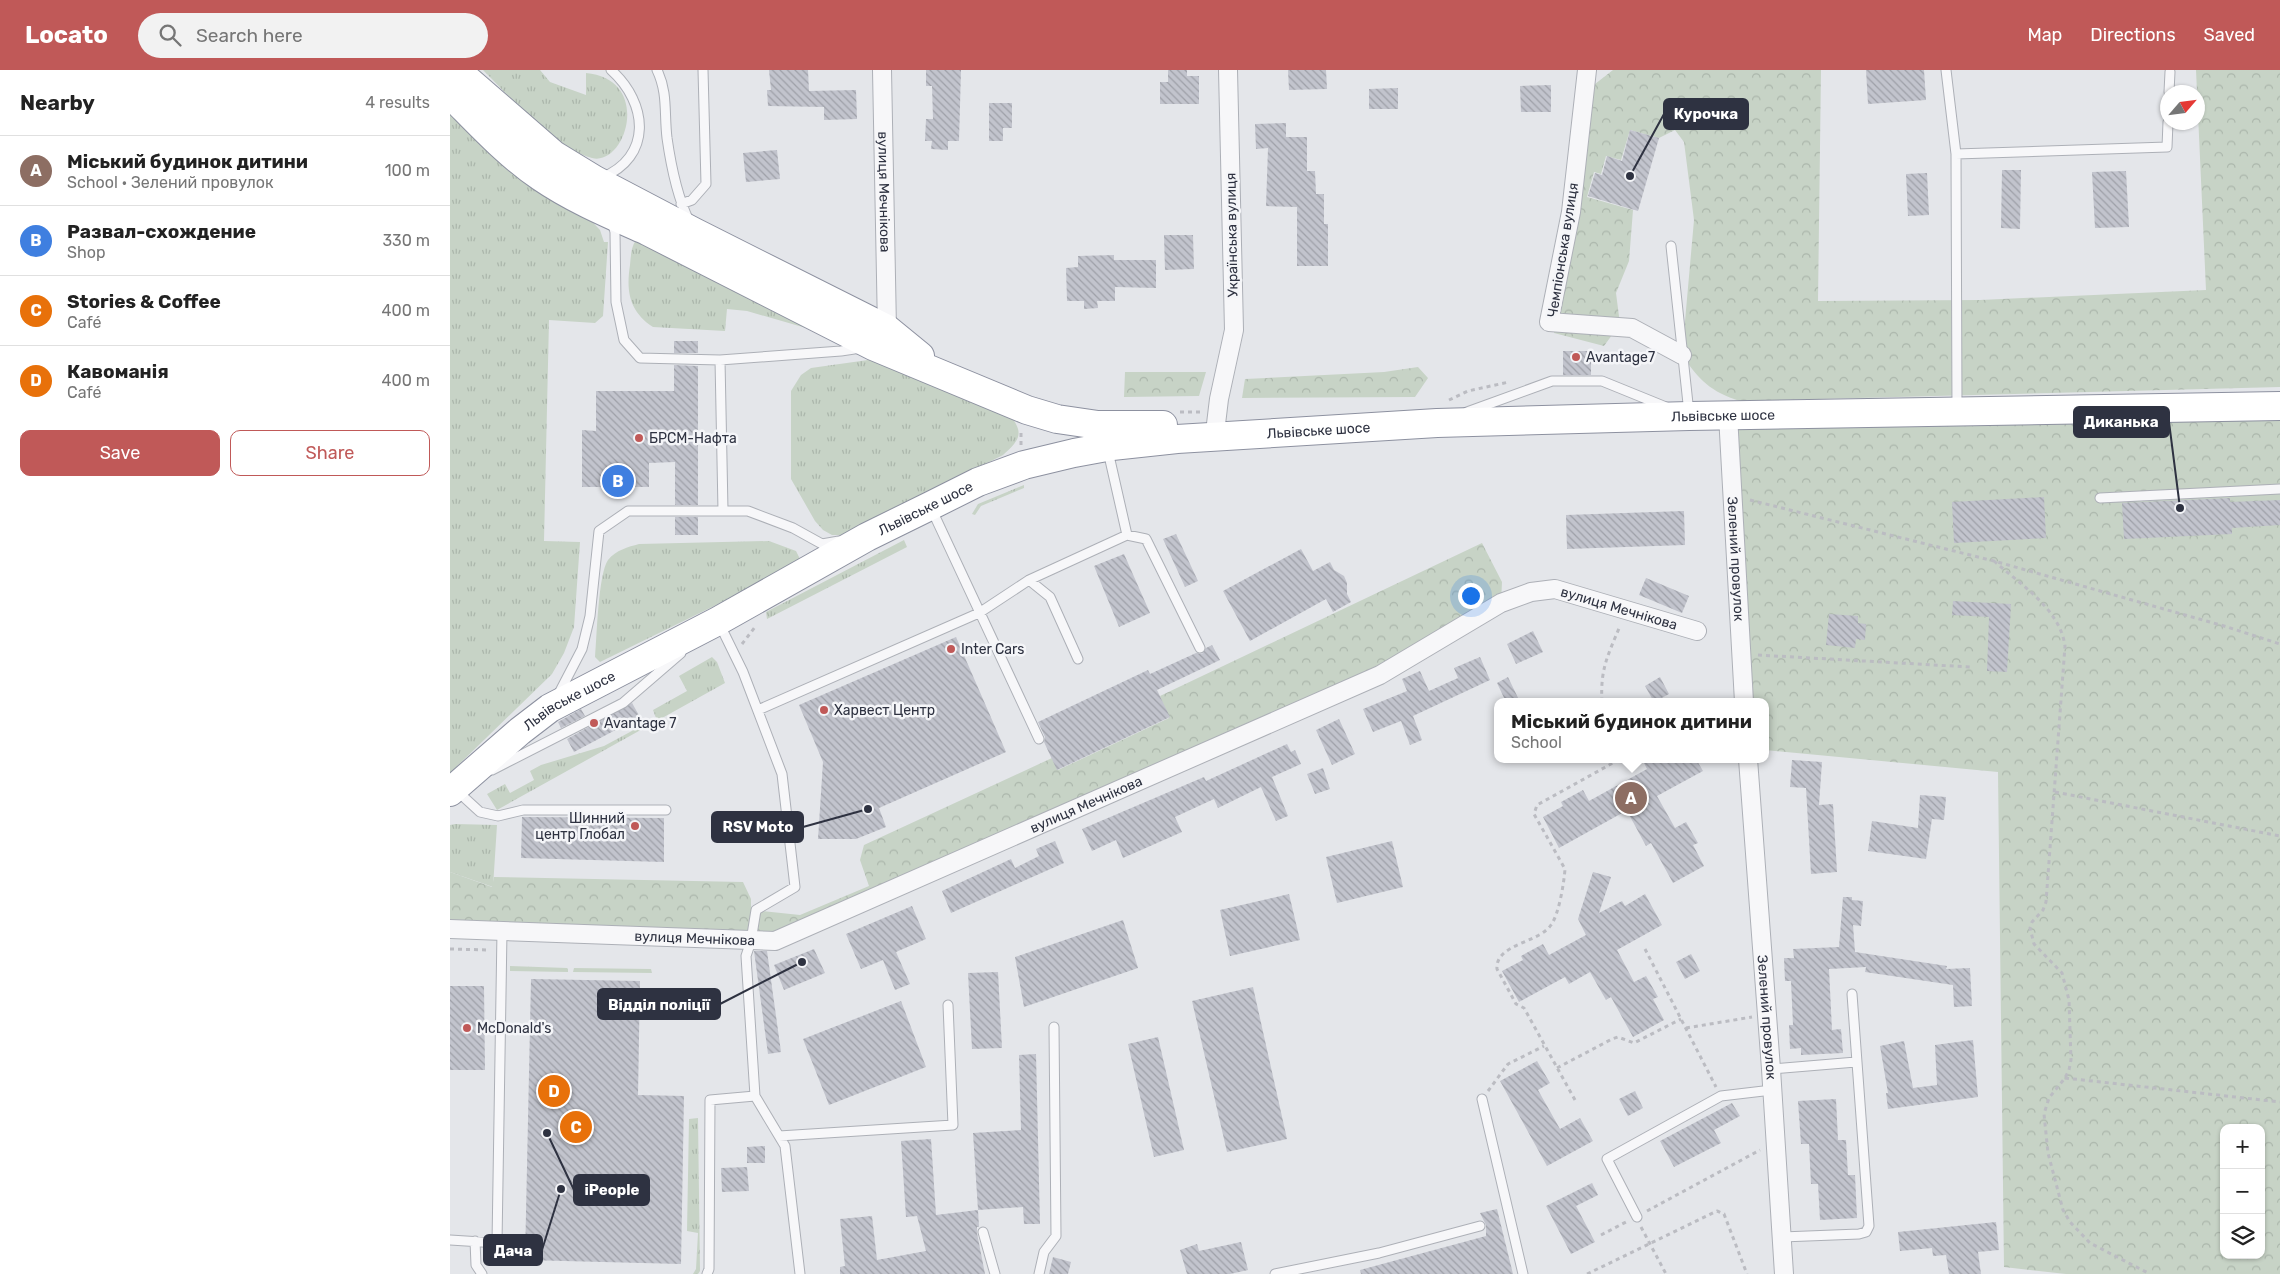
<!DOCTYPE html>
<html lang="en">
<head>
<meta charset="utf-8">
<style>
	:root { --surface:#fff; --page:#f2f2f2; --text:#222; --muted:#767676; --line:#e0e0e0; --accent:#c05958 }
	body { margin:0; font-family:Rubik,sans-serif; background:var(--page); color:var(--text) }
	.controls { position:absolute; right:15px; bottom:15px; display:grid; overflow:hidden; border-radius:10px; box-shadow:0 1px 4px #0004 }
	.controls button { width:45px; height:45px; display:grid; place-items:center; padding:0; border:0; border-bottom:1px solid var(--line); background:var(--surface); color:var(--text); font:25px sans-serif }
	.compass { position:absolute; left:1710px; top:15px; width:45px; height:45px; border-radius:50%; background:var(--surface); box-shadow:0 1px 4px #0004; rotate:62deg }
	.you { position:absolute; left:1020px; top:525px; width:18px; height:18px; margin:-12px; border:4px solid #fff; border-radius:50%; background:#1a73e8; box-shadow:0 0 0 8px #1a73e833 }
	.badge { display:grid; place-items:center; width:32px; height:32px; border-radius:50%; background:var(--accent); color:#fff; font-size:16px; font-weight:700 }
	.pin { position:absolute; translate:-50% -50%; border:2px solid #fff; box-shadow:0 1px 5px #0006 }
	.popup { position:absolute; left:1044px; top:628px; width:275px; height:65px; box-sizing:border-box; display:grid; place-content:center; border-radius:10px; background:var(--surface); filter:drop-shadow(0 1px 4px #0005); font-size:16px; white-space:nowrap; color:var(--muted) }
	.popup b { font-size:19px; color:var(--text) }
	.popup::after { content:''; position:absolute; left:50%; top:100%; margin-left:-10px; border:10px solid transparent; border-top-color:var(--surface) }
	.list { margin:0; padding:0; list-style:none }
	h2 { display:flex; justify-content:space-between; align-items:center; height:65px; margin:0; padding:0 20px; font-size:21px }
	h2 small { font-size:16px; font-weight:400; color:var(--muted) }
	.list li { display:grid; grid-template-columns:32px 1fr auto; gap:15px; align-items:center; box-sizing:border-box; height:70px; padding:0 20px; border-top:1px solid var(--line) }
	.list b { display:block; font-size:19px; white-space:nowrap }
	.list p { margin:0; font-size:16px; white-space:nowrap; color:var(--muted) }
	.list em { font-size:16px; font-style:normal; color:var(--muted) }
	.actions { display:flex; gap:10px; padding:15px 20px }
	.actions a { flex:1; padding:11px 0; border:1px solid var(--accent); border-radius:10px; text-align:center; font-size:18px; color:var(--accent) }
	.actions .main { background:var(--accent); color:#fff }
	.icon { flex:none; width:28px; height:28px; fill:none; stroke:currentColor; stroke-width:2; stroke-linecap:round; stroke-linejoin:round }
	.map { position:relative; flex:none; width:1830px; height:1204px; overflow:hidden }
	header { display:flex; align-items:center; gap:30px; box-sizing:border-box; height:70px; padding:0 25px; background:var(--accent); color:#fff }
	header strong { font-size:24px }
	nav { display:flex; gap:28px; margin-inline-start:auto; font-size:18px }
	.search { width:350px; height:45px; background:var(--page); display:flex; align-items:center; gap:12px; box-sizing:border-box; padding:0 18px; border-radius:28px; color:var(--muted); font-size:19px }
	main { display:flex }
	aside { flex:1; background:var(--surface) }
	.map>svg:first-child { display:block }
	.grass { fill:url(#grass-tufts) }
	.forest { fill:url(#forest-crowns); fill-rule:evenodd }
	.building { fill:url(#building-back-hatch) }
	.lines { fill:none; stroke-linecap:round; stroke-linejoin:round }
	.service-casing { stroke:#adb0b7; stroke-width:11 }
	.minor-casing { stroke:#adb0b7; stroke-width:20 }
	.trunk-casing { stroke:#8d91a0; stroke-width:30 }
	.path { stroke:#bbbcc2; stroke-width:3; stroke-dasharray:4 4; stroke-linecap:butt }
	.service { stroke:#f7f7f9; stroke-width:9 }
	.minor { stroke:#f7f7f9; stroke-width:18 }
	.trunk { stroke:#fff; stroke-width:28 }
	.poi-dot { fill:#c05958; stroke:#f4f5f8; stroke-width:2 }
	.labels { text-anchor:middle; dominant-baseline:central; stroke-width:5; stroke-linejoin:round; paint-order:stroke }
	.street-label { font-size:14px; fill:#2e3241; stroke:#f4f5f8 }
	.poi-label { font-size:14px; fill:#2e3241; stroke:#f4f5f8; text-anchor:start }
	.leader { fill:none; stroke:#2e3241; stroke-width:2 }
	.callout-dot { fill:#2e3241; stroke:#f4f5f8; stroke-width:2 }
	.callout { fill:#2e3241; stroke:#2e3241; stroke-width:2 }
	.callout-label { font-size:15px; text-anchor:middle; font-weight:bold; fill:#fff }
</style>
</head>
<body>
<header>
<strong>Locato</strong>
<div class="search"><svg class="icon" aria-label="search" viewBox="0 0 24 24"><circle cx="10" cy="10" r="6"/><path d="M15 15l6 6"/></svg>Search here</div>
<nav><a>Map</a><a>Directions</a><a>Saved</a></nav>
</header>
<main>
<aside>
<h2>Nearby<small>4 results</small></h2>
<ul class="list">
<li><span class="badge" style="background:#8d6e63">A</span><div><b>Міський будинок дитини</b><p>School · Зелений провулок</p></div><em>100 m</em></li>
<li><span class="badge" style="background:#3f7fe0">B</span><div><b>Развал-схождение</b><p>Shop</p></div><em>330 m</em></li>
<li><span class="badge" style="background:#e8710a">C</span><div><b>Stories &amp; Coffee</b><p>Café</p></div><em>400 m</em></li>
<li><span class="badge" style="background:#e8710a">D</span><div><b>Кавоманія</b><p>Café</p></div><em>400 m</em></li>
</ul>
<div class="actions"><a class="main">Save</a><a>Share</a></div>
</aside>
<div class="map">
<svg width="1830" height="1204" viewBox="0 0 1830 1204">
	<defs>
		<pattern id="grass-tufts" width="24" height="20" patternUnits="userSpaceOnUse" patternTransform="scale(1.25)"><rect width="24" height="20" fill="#c7d3c6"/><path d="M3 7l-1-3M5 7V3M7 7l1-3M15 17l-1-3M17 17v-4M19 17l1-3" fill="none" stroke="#abb6ab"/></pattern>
		<pattern id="forest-crowns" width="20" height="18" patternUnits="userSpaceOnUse" patternTransform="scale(1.25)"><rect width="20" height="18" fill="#c7d3c6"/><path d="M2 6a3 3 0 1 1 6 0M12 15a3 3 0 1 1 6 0" fill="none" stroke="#abb6ab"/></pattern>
		<pattern id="building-back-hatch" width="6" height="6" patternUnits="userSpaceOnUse" patternTransform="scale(1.25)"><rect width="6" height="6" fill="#c2c4cd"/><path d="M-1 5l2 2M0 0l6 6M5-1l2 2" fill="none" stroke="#9ea0a8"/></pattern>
	</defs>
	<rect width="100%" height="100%" fill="#e4e6ea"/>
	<path class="grass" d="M33,0H90L100,12L136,25V3C203,9 176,97 142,88C106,79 59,26 33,0Z
		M0,31L134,143L150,160L154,172H158L153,246L145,253L99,250L94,471L130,472L124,557L114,583L102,604L0,703Z
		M187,169L361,254L356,258L297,241L277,239L275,261L203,257C179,241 176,221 180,195C181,185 181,176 187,169Z
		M418,290L442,291L562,348C575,365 567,372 553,385L395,465H382L373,460L365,451L341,409V321L351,305L361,298Z
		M574,415V418L531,436L525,445L522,444L528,434Z
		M454,470L457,477L317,549L316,542Z
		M319,471L346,481L352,493L150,592L145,587C147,566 148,505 158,490C166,480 178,477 189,474Z
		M262,587L267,592L275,613L47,740L37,724L55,714L60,723L84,710L80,701L91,695L154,676L206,648L203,640L237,621L229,606Z
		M5,754L47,755L43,817L0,802V755Z
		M60,896L117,898L118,899V902L60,901Z
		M124,898L201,899L202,903L123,902Z
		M248,1048L250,1201L248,1204H243L246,1199L248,1163L237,1161L239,1049Z"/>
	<path class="forest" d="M1163,0H1371L1368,231L1530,230L1756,220L1746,0H1830V317L1290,331C1261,322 1249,310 1232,285L1244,150L1234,72L1225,60L1209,68L1180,60L1171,90L1156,86L1151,104L1144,102L1137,127L1183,140L1179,191L1166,223L1170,254L1154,276L1104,263L1129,143L1145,14Z
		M968,297L978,308L965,327L792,328L795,309L934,302Z
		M675,302H756L749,326L674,327Z
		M1830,345V1204H1616L1554,1197L1548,702L1315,680V632H1294L1278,355ZM1774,1058H1811V1185H1774Z
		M1032,473L1052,512L1051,533L945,596L325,871L0,859V802L42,817L44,807L293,812L301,829V840L350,845L419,816L410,790L414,775L602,688L608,700L719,648L710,626Z"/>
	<path class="building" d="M319,0H358L359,21L406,20L407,49L374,50V37L318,36L317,20H321Z
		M476,0H511L509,71H498V80L481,79L482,71H475L476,49H483L482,16H476Z
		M718,0H737V6H749V34H710V12H718Z
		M838,0H876L877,19L839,20Z
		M1416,0H1474L1476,30L1418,34Z
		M1101,15V42H1071L1070,16Z
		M948,18V39H919V19Z
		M539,33H562V58H553V71H539Z
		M836,53V67H857V101H865L866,124H874V154H878V196H847V137L816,136L818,78L806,79L805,54Z
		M1180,60L1209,68L1188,141L1138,126L1145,103L1152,105L1157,86L1172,91Z
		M327,80L330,109L296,112L293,83Z
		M1552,100H1571L1570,159L1551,158Z
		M1676,101L1679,157L1645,158L1642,102Z
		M1477,103L1479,145L1458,146L1456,104Z
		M714,165H743L744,199L715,200Z
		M664,185V190H706V218L665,217V231H647L648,238L634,239V231H617L616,198L628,197V186Z
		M224,271H248V283H224Z
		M1113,281H1138V287H1141V305H1113Z
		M224,295L248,296V435H225V392L199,393V417H132V360L146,361V321H224Z
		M1594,427L1596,468L1504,473L1502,432Z
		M1780,428V432L1830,430V455L1782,458V464L1674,469L1672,433Z
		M1234,441L1235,475L1117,479L1116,445Z
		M225,447H248V465H225Z
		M726,464L748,511L735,517L713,469Z
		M851,479L863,501L880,492L884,500L894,506L897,513V524L901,532L883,542L876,529L800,571L773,521Z
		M674,484L700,543L669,557L644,496Z
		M1196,508L1239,526L1232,543L1189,525Z
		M1503,531L1561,534L1557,602L1537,601L1539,547L1502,545Z
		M1379,544L1408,546V553L1416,554L1415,570L1406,569L1405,578L1376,575Z
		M1083,561L1093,582L1066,594L1057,574Z
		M506,567L556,682L429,738L436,757L406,769H368L373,692L349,635Z
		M762,575L770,590L707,620L720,647L607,700L594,672L595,667L588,652L698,600L700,604L746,583L752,584L756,578Z
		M1030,587L1040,610L963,646L972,670L960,675L951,651L923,662L913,639L957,621L952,609L970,601L979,621L1008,608L1004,598Z
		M1058,607L1070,632H1056L1047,613Z
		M1210,607L1219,624L1204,632L1195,616Z
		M182,633L190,647L124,682L117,669Z
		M131,639L135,646L111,658L108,652Z
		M889,649L905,684L882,695L866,660Z
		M837,674L841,682L845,680L851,694L822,707L838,746L826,751L811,717L768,738L764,729L725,747L732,762L673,788L666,770L642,781L632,759L754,707L756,711Z
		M1192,689H1246L1253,701L1207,726L1225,758L1236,752L1248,773L1243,775L1254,796L1223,813L1201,773L1196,776L1176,739L1174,742L1109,778L1093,747L1113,736L1111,732L1133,720L1139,731L1197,699Z
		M1342,690L1372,692L1369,735L1383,734L1387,802L1361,804L1356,718L1340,717Z
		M873,698L880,719L865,724L857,704Z
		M1470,725L1496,727L1494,750L1482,749L1476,789L1418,781L1422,751L1468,758Z
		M72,747L214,748V792L71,788Z
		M605,771L614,793L501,843L492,821L561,789L565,798L589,786L586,779Z
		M942,771L953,817L887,833L876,787Z
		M1143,802L1161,807L1149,843L1172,831L1175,836L1195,824L1212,855L1167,880L1184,912L1196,906L1208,927L1203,929L1214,950L1183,967L1161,927L1156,930L1140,902L1119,914L1115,907L1069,932L1052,901L1073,890L1071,886L1093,874L1099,885L1136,865L1128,849Z
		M839,824L850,870L780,886L770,840Z
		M1393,827H1402V830L1413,831L1411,856L1403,855L1405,882L1497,896L1496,899L1520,898L1522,936L1504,937L1503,915L1415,902L1416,897L1379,899L1382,960L1391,959L1393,983L1351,985V978L1340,979L1339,955H1343L1341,911H1335L1334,888H1344L1343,879L1389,877Z
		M462,836L476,869L446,882L460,914L445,920L433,890L411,899L396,864Z
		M673,850L688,898L574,937L565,887Z
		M364,879L375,903L334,920L324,895Z
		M304,881H317L331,982L318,984Z
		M1241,884L1250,901L1235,909L1226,892Z
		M548,902L552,978L522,979L518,903Z
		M81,909L190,911L188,1025L234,1026L231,1194L75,1190Z
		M0,916H34L35,1000H0Z
		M803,917L837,1069L777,1082L742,931Z
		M451,931L476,997L379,1035L353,969Z
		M708,967L734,1080L704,1087L678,974Z
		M1523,970L1528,1027L1438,1039L1436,1023H1438L1430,976L1454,971L1463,1018L1487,1015L1485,975Z
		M586,984L590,1154H574L573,1137L528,1140L523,1063L571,1060L569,985Z
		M1087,991L1100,1013L1088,1020L1110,1059L1130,1048L1143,1071L1097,1096L1050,1011Z
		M1185,1021L1193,1038L1178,1046L1169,1029Z
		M1386,1029L1388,1070H1396L1398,1105H1405L1407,1148L1370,1150L1368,1114H1361L1359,1074H1351L1348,1031Z
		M1282,1033L1290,1046L1264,1060L1271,1073L1224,1097L1210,1071Z
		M481,1069L486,1145L528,1140L529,1157H527V1163L535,1204H390V1197L395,1196L390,1149L422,1146L427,1190L476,1181L467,1146L456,1147L451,1071Z
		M315,1076V1093H297V1077Z
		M297,1097L299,1121L272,1122L271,1098Z
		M1142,1113L1148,1125L1126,1136L1145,1172L1121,1184L1096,1136Z
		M1047,1139L1063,1204H911L910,1200L1036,1166V1155L1030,1143Z
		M1546,1152L1549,1180L1528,1182L1531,1204H1499L1496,1185L1483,1186L1482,1178L1450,1181L1448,1162Z
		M791,1172L798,1200L780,1204H737L730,1180L747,1174L749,1181Z
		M603,1187L621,1192L618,1204H599Z"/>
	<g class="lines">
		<g class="service-casing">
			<path id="service" d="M207,0C218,23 214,43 217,68C221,96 227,126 239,151
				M1496,0L1506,84L1507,339
				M1719,22L1720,2
				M1506,84L1717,77L1718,52
				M151,108C203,87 198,33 161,0
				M231,134L242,130L256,114L253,0
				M162,152L165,162L166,232L174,270L190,288L270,290L391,281L411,278
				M1221,176L1239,343
				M270,290L273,440
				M1017,342L1102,311H1152L1216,337
				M661,378L660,390L677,465
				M1650,428L1830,419
				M481,438L589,669
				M579,510L600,527L628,589
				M269,553L293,602L332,704L345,817L306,840L301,871L296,886L305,1026L329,1066L503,1055L498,935
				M107,627L132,579L140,546L149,461L178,441H298L343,458L372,474L389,471
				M308,640L529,543L579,510L677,465L696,469L750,578
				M42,700L173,633L231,583
				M6,720L30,742L48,746L73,740H216
				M1321,999L1406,992
				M1032,1029L1073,1204
				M329,1066L335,1076L350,1204
				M1187,1147L1157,1089L1271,1026L1322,1020
				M533,1162L545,1204
				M1332,1167L1409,1164L1416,1162L1419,1156L1402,924
				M0,1170L47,1173L52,861
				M25,1171L26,1195L32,1204
				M257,1204L259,1199L260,1030L305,1026
				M589,1204L594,1182L606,1166L604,957
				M825,1204L929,1183L1030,1156"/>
		</g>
		<g class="minor-casing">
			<g id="minor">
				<path id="s1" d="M432,0L437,259"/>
				<path d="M1137,0L1121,142L1099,252L1182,258L1232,285"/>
				<path id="s2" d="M1278,345L1294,632"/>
				<path d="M766,354L769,329L784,260L778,0"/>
				<path id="s3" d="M1298,689L1321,999L1334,1204"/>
				<path id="s4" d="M0,859L325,871L930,605L1051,533L1081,522L1105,519L1247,561"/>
			</g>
		</g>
		<g class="trunk-casing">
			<g id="trunk">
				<path d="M6,0L104,85L145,110L244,162L437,259L470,286"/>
				<path d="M0,24C29,53 57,84 91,107C123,129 161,145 197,161L423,276L577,340L607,349L648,355H713"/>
				<path id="s5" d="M0,722L70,661L100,638L268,551L417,467L480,436L528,412L574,395L624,383L662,376L727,369L987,353L1239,346L1830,336"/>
			</g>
		</g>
		<path class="path" d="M999,330L1018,321L1059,312
			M730,342H751
			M571,375V361
			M1300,430L1544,491L1774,556L1830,574
			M1544,491C1571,515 1610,539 1615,576L1596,832L1593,840L1582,852L1580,858L1584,874L1612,903L1619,930L1621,990L1619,1000L1615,1008L1599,1028L1594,1044L1598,1083L1613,1140L1620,1152L1640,1173L1700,1204
			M292,574L305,557
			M1308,585L1520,597
			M1152,632C1150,599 1158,585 1170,556
			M1157,689V696
			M1605,722L1830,766
			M0,879L39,880
			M1195,879L1266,1017
			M1236,958L1302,947
			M1107,998L1162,969L1168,967L1184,973L1231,949
			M1615,1008L1830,1032
			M1038,1021L1058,994L1094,976
			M1125,1030L1074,938L1066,934L1047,899C1045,874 1089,873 1101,855C1109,844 1114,813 1115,799L1084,744L1087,735L1170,689
			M1197,1141L1310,1080
			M1191,1157L1216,1204
			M1151,1165L1176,1152
			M1137,1204L1267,1141L1274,1144L1297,1204"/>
		<use href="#service" class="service"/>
		<use href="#minor" class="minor"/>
		<use href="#trunk" class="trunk"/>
	</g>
	<g class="poi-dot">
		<circle cx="1126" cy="287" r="5"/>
		<circle cx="189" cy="368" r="5"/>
		<circle cx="501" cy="579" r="5"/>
		<circle cx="374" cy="640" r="5"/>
		<circle cx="144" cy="653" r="5"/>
		<circle cx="185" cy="756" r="5"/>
		<circle cx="17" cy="958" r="5"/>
	</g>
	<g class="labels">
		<g class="street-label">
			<text stroke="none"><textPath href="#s1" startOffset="122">вулиця Мечнікова</textPath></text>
			<text transform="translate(782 165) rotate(-91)">Українська вулиця</text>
			<text transform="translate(1113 180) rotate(-81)">Чемпіонська вулиця</text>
			<text stroke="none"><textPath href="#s5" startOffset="1366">Львівське шосе</textPath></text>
			<text stroke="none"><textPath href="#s5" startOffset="961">Львівське шосе</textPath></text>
			<text stroke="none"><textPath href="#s5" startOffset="556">Львівське шосе</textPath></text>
			<text stroke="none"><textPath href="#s2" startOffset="144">Зелений провулок</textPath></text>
			<text stroke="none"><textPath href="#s4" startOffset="1250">вулиця Мечнікова</textPath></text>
			<text stroke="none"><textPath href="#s5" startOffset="151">Львівське шосе</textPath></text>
			<text stroke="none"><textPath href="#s4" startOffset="665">вулиця Мечнікова</textPath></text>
			<text stroke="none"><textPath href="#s4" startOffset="245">вулиця Мечнікова</textPath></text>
			<text stroke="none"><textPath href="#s3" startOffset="259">Зелений провулок</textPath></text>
		</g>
		<g class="poi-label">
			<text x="1136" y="287">Avantage7</text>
			<text x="199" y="368">БРСМ-Нафта</text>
			<text x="511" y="579">Inter Cars</text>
			<text x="384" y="640">Харвест Центр</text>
			<text x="154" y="653">Avantage 7</text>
			<text x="175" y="748" text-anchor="end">Шинний<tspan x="175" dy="16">центр Глобал</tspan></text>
			<text x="27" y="958">McDonald's</text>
		</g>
	</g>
	<path class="leader" d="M1180 106L1214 44M1730 438L1719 352M418 739L353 757M352 892L270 934M97 1063L124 1120M111 1119L92 1180"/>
	<g class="callout-dot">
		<circle cx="1180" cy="106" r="5"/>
		<circle cx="1730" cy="438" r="5"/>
		<circle cx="418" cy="739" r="5"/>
		<circle cx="352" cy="892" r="5"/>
		<circle cx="97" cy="1063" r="5"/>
		<circle cx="111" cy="1119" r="5"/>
	</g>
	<g class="callout">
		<rect x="1214" y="29" width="84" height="30" rx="5"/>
		<rect x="1624" y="337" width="95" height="30" rx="5"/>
		<rect x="262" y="742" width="91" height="30" rx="5"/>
		<rect x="148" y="919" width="122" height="30" rx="5"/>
		<rect x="124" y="1105" width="75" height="30" rx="5"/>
		<rect x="34" y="1165" width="58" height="30" rx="5"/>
	</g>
	<g class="callout-label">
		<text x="1256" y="49">Курочка</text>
		<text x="1671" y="357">Диканька</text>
		<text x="308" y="762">RSV Moto</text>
		<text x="209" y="940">Відділ поліції</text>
		<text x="162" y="1125">iPeople</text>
		<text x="63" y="1186">Дача</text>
	</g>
</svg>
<div class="controls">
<button>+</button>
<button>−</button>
<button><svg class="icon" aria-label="layers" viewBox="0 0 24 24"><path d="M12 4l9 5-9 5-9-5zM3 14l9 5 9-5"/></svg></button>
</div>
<svg class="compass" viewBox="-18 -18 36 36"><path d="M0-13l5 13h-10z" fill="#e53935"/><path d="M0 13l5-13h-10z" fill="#767676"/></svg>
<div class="you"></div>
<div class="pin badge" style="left:1181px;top:728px;background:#8d6e63">A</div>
<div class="popup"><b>Міський будинок дитини</b>School</div>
<div class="pin badge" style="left:168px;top:411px;background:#3f7fe0">B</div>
<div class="pin badge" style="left:126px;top:1057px;background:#e8710a">C</div>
<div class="pin badge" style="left:104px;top:1021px;background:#e8710a">D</div>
</div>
</main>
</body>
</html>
